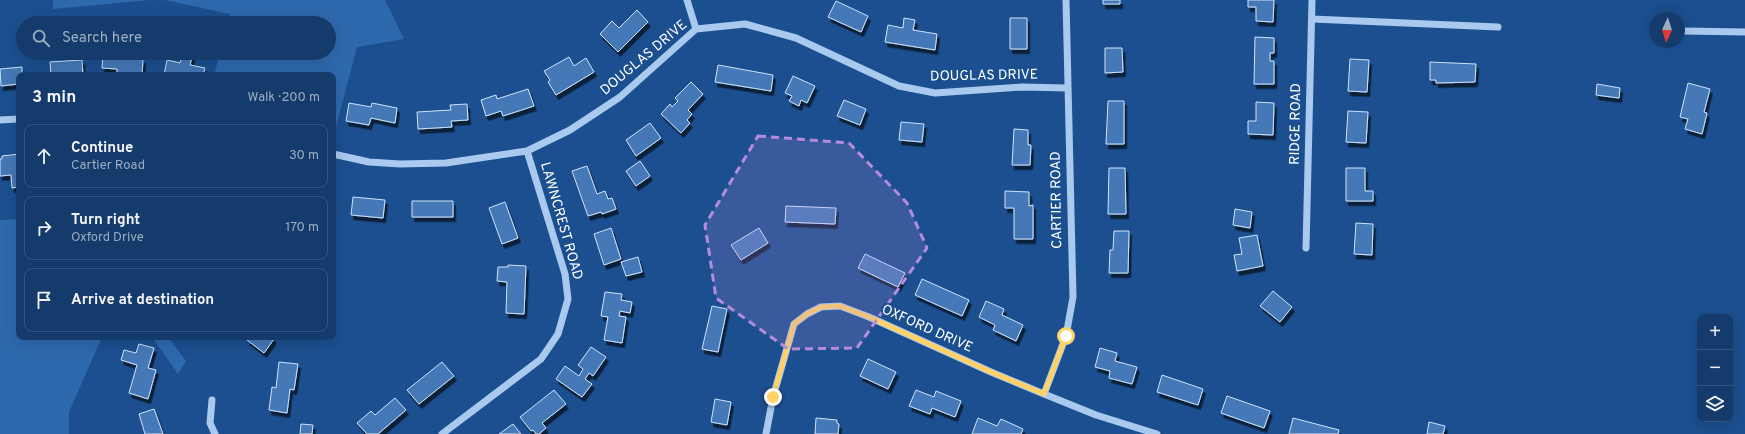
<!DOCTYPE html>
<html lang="en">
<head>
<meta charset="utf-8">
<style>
	:root { --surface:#143b6b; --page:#1d4271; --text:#f1f3f6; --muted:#9dadc1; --line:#33557e }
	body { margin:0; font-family:Overpass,sans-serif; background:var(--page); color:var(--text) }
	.controls { position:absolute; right:12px; bottom:12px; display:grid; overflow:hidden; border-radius:8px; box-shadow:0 4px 16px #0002 }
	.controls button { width:36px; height:36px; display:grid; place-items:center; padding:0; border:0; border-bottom:1px solid var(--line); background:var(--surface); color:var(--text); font:20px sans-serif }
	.compass { position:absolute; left:1649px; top:12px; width:36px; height:36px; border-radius:50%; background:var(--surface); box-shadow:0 4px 16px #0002; rotate:184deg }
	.stop { position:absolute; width:12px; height:12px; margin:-9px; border:3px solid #ffd166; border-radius:50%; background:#fff }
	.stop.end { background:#ffd166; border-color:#fff; box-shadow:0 1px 4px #0008 }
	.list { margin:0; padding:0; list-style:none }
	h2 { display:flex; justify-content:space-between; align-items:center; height:52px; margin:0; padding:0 16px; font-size:17px }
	h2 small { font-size:13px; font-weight:400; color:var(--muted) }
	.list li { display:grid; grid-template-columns:26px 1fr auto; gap:12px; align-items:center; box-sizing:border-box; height:64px; margin:0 8px 8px; padding:0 8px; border:1px solid var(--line); border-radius:8px }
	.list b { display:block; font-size:15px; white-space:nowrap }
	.list p { margin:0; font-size:13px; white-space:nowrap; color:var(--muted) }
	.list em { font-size:13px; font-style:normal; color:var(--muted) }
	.icon { flex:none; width:22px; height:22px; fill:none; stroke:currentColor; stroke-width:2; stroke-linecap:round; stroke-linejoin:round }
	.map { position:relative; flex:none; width:1745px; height:434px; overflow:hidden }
	.search { position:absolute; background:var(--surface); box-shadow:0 4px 16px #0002; left:16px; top:16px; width:320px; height:44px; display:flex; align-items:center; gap:10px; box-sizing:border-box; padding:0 14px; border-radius:22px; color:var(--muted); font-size:15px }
	.panel { position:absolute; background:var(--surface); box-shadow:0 4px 16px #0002; left:16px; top:72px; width:320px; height:268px; border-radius:8px }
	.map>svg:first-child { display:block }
	.green { fill:#2e69ad }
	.building { fill:#4478b7; stroke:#cfe3fa; filter:url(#shadow) }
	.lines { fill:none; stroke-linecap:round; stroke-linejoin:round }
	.minor { stroke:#a9c9ee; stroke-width:7 }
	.route { stroke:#ffd166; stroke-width:5 }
	.marked { fill:#b68bdc; fill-opacity:0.2; stroke:#b68bdc; stroke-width:3; stroke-dasharray:8 5; stroke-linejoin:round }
	.labels { text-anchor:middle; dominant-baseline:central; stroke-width:4; stroke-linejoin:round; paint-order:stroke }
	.street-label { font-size:14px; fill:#fff; stroke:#1b4f8f }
</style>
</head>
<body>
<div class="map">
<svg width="1745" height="434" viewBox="0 0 1745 434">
	<defs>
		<filter id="shadow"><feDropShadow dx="2.5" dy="4.5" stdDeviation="0" flood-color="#0009"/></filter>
	</defs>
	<rect width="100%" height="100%" fill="#1b4f8f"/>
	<path class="green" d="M53,0H150L53,9Z
		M165,0H385L404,39L357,47L335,131H333V75H214L220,53H329V23H228L230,14Z
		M19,219V337H102L69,412V434H0V220Z
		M152,337H168L186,361L178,374Z"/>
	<path class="building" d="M1103,0H1120V4H1103Z
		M1248,0H1274L1273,22L1256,21V7H1248Z
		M836,1L868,16L861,32L828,17Z
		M637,10L648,22L618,52L600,34L612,21L619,28Z
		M904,18L915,20L913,30L937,34L935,50L885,42L888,25L903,28Z
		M1010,18H1027V49H1010Z
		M1255,37L1274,38V53H1270V61H1274V84H1254Z
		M1105,48H1122L1123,72L1105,73Z
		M103,53H118V58L143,59L142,75H117V69L102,68Z
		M183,53H193L190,65L205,68L203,75H164L167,60L180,63Z
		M569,57L574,66L586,58L594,72L556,95L548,82L550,80L544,71Z
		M1350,59L1369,60L1367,92L1348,91Z
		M82,60L83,75H51L50,62Z
		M1430,62L1476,64L1475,82L1436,83V80H1430Z
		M718,65L773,75L771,91L715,82Z
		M22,67V75H19V84L1,86L0,69Z
		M793,76L815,86L807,103L801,100L799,106L789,101L792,96L785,93Z
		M691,82L703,94L688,110L692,114L687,120L690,123L681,133L661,114L670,104L672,107L678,101L675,98Z
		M1688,83L1710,89L1704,112L1707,113L1702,134L1685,129L1688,119L1680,117Z
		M1597,84L1620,88L1619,98L1596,95Z
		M528,89L534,106L503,116L501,111L486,116L481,100L496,95L497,99Z
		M844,100L866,109L860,125L837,116Z
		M1108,101H1124V144H1106Z
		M1256,102L1274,103L1273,135L1248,134V121H1256Z
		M349,103L371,107L372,103L397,108L395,123L371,118L369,125L346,121Z
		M467,104L468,120L451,121L452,127L418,129L417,112L451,110L450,105Z
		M1348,111L1368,112L1366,143L1346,142Z
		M901,122L924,124L922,142L899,140Z
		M650,123L661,138L636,156L626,140Z
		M1014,129L1028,130V145H1031L1030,165H1012Z
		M19,154V187L12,188L11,175L0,176V159H2V156Z
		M640,161L650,176L636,186L626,171Z
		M587,166L597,194L605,191L608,199L612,198L616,209L602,214L601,212L588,216L572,171Z
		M1109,168H1125L1126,214H1108Z
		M1346,168H1365V191H1373V201H1346Z
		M1005,191L1029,192V206L1033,205V239H1014V208H1005Z
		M353,197L385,200L383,218L351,215Z
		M412,201H453V217H412Z
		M505,202L518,238L502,244L489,208Z
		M786,206L836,208L835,224L785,222Z
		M1235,209L1252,212L1250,228L1233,225Z
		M1356,223L1373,224L1372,255L1354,254Z
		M611,228L621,259L604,265L594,234Z
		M759,228L768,243L741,260L731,245Z
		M1114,231H1129L1128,273H1109L1110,250H1113Z
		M1257,235L1263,266L1237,271L1234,255L1242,254L1239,238Z
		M865,254L905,273L898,287L858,268Z
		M638,257L642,272L626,276L621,262Z
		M508,265L526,266L524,314L506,313L507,282L497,281L498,267H508Z
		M922,279L969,300L962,316L915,295Z
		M1273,291L1292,307L1280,322L1260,306Z
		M605,292L622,294L621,300L632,302L630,313L620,311L619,316L626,317L622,343L604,340L608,317L601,316Z
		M986,301L1004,309L1002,315L1023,325L1016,341L993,330L995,325L979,317Z
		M712,306L727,309L718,352L702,349Z
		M247,337H272L274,339L264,353L247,340L249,338Z
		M139,344L154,348L148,368L156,370L148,399L129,393L137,365L121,360L124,350L136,353Z
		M591,347L606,357L593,376L589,373L585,379L592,384L582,397L556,379L565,366L579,376L583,369L578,365Z
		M1100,348L1117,353L1115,361L1137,367L1132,384L1109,378L1110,371L1095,367Z
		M868,359L896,372L888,389L860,376Z
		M279,362L298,364L294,390L290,389L287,413L269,410L272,387L276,388Z
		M442,362L454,376L419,404L407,390Z
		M1162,375L1203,389L1198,405L1157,392Z
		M554,390L566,404L542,423L546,428L539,434H536L533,430L531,431L520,417Z
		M916,390L934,397L936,391L961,401L955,417L932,408L930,414L909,406Z
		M1227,396L1270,411L1264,428L1221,413Z
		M395,398L406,410L378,434H367L357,423L371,411L375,415Z
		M715,399L731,402L727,425L711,422Z
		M154,409L163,434H145L139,414Z
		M816,418L837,420V423L839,424L838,434H815Z
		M978,418L997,426L1001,419L1023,429L1021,434H972Z
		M1293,418L1339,430L1338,434H1289Z
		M1429,422L1445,426L1443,434H1427Z
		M301,424L313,425L312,434H300Z
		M513,424L521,434H499Z"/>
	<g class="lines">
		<path class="minor" d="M687,0L696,29
			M1312,19L1498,27
			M1684,31L1745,32
			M0,120L19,119
			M333,154L369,162L400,164L446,163L527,151L570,130L620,97L696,29L745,24L796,38L899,86L935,93L1022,87L1068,88
			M1306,248L1312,0
			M1044,394L1066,336L1073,297L1066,0
			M212,400L210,423L215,434
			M442,434L541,359L558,334L568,299L565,274L527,151
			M766,434L773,397L794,324L807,314L821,307L840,306L869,317L991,372L1044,394L1096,415L1157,434"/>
	</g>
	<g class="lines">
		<path class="route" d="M773,397L794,324L807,314L821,307L840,306L869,317L991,372L1044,394L1066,336"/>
	</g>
	<path class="marked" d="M758,136L849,143L907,203L927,248L857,348L788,349L716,298L705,225Z"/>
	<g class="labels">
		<g class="street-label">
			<text transform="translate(644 58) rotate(-40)">DOUGLAS DRIVE</text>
			<text transform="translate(984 76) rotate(-1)">DOUGLAS DRIVE</text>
			<text transform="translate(1296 124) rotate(-89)">RIDGE ROAD</text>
			<text transform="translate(1057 200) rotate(-91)">CARTIER ROAD</text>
			<text transform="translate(561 221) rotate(74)">LAWNCREST ROAD</text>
			<text transform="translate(927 329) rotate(24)">OXFORD DRIVE</text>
		</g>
	</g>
</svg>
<div class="controls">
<button>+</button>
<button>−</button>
<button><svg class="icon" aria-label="layers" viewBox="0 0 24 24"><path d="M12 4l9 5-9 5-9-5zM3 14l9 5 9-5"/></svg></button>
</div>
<svg class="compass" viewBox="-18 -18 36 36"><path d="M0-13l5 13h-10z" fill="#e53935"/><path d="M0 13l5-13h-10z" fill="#9dadc1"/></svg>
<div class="stop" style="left:1066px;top:336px"></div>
<div class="stop end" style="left:773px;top:397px"></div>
<div class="search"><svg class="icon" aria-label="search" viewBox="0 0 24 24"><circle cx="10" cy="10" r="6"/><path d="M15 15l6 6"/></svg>Search here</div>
<section class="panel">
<h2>3 min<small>Walk · 200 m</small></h2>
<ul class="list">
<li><svg class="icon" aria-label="ahead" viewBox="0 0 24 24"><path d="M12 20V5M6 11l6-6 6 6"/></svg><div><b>Continue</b><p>Cartier Road</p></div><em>30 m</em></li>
<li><svg class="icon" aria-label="right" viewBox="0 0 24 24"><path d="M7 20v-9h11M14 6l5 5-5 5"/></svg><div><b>Turn right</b><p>Oxford Drive</p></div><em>170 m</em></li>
<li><svg class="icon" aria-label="arrive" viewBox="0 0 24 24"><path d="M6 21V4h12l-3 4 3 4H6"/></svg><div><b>Arrive at destination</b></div></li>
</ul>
</section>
</div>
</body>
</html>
